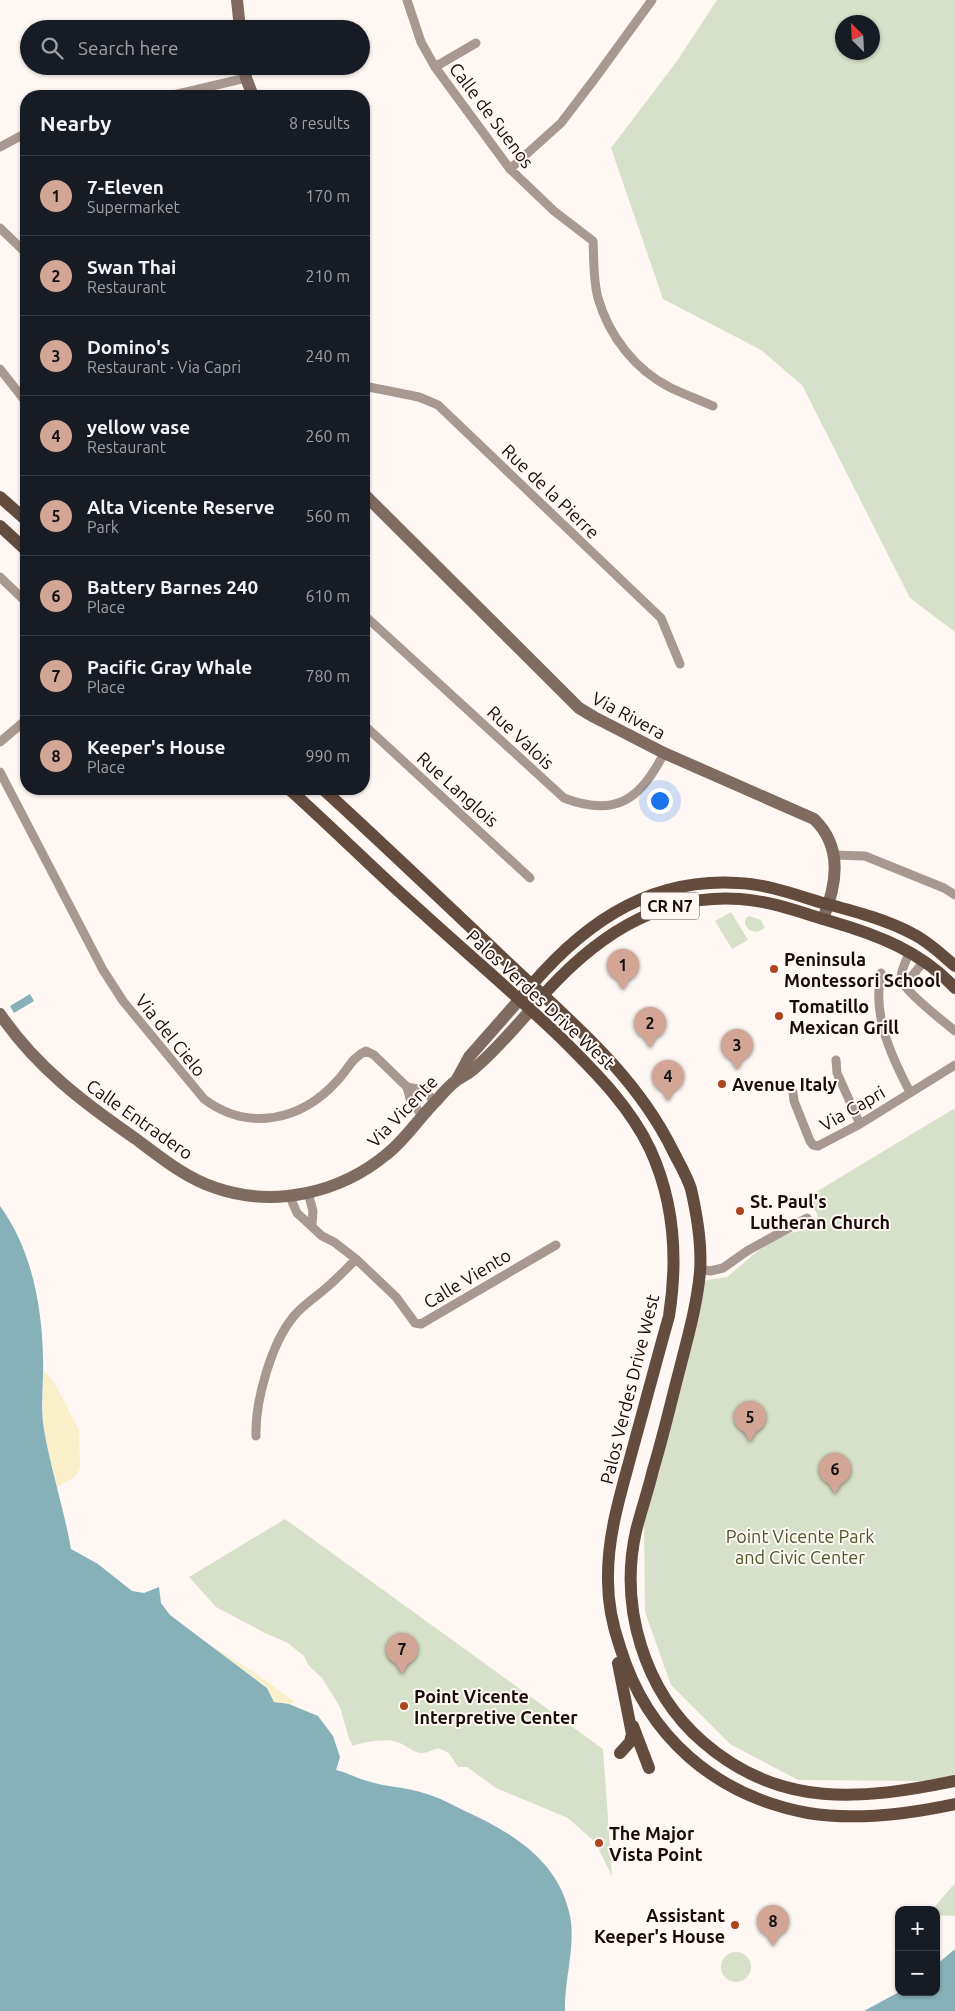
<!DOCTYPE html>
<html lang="en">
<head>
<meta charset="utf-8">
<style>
	:root { --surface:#171b24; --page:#242831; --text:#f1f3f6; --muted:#9ea1a6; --line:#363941; --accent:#d2a595 }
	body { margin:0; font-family:Ubuntu,sans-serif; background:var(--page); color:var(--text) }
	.controls { position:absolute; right:15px; bottom:15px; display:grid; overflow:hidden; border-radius:10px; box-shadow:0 1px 4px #0004 }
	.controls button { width:45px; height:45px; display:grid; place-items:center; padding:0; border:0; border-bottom:1px solid var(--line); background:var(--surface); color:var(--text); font:25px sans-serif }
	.compass { position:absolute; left:835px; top:15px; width:45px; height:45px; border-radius:50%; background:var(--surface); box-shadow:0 1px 4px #0004; rotate:336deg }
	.you { position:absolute; left:659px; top:800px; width:18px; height:18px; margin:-12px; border:4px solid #fff; border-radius:50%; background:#1a73e8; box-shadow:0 0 0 8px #1a73e833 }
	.badge { display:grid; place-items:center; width:32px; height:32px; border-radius:50%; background:var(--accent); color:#111; font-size:16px; font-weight:700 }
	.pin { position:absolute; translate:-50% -41px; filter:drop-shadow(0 1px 2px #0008) }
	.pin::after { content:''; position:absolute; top:26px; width:18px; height:15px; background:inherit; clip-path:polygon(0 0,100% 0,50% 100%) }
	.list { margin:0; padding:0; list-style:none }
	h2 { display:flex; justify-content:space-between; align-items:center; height:65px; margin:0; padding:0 20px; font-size:21px }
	h2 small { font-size:16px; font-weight:400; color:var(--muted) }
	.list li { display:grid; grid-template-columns:32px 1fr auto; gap:15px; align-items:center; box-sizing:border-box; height:80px; padding:0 20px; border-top:1px solid var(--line) }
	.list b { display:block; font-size:19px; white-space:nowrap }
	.list p { margin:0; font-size:16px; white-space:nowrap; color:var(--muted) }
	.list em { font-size:16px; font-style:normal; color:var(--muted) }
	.icon { flex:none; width:28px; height:28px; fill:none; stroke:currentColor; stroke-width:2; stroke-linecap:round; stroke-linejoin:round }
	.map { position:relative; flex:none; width:955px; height:2011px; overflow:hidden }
	.search { position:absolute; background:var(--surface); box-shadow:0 1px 4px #0004; left:20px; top:20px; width:350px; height:55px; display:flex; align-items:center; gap:12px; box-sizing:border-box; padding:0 18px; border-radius:28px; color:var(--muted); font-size:19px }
	.panel { position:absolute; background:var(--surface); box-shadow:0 1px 4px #0004; left:20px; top:90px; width:350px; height:705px; border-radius:20px }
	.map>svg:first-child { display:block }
	.green { fill:#d7e0c8; fill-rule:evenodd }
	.sand { fill:#f9efc9 }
	.water { fill:#87b1b9 }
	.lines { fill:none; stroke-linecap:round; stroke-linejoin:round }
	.street { stroke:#a79891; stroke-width:9 }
	.secondary { stroke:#7f6b60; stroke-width:12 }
	.primary { stroke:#634b3e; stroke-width:12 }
	.poi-dot { fill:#ab451e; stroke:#fef7f4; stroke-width:2 }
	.labels { text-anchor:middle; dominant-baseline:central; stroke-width:4; stroke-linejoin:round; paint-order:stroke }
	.shield { fill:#fef7f4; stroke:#5d524f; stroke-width:1 }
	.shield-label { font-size:16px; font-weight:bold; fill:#180c08 }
	.street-label { font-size:18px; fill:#180c08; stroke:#fef7f4 }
	.poi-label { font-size:18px; font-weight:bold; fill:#180c08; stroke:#fef7f4; text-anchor:start }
	.park-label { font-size:18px; fill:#4a5826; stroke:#fef7f4 }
</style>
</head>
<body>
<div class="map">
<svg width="955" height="2011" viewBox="0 0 955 2011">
	<rect width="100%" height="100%" fill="#fef7f4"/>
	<path class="green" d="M717,0H955V632L910,598L802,385L761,350L663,299L611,148L677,61ZM842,22H872V52H842Z
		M731,912L748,940L732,949L715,921Z
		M749,916L761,920L765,928L757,932L749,930L745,924V919Z
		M955,1108V1775L925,1781L798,1780L730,1744L671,1685L645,1612L644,1523L685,1374L704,1283L707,1280L727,1277L759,1250L786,1234L813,1228C818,1220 820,1214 812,1208L811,1195Z
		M285,1519L603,1749L612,1876L595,1842L568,1818L496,1788L467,1767H458L449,1753L438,1748C414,1759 416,1749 397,1742C388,1738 362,1742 353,1746L349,1739L340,1707L322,1678L309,1666L304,1656L288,1643L265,1633L216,1607L189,1577Z
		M955,1883V1916L936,1915V1910H932Z
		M721 1967a15 15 0 1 1 30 0a15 15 0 1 1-30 0Z"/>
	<path class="sand" d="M43,1370L54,1382L79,1430L80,1469L73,1478L57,1487L43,1428Z
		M210,1645L249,1669L295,1702L289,1704L274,1702L267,1687Z"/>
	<path class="water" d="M30,994L34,1001L14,1013L10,1006Z
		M0,1206C31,1248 42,1305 43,1357C44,1381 40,1406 44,1430C51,1470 64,1509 71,1549L98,1564L132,1591L144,1593L159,1587L161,1603L170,1615L267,1688L274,1702L289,1704L318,1716L333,1736L340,1757L336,1770C346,1772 354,1777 364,1780C384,1787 407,1787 427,1794C440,1798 453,1805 465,1811C513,1833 559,1861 570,1916C576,1945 564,1981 565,2011H0Z
		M955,1949V2011H864L899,1992H936V1965Z"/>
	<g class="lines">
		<path class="street" d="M407,0L421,42L435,67L510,169L554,211L593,241C594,259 593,280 598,298C609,336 635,370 671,388C684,394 699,400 713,406
			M435,67L476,43
			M169,96L246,78
			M0,147L26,133
			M510,169L561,123L596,77L652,0
			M0,228L26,253
			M0,369L26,402
			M364,386L419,397L438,405L661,618L680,664
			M0,577L26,602
			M364,615L564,798C616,818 641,799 664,753
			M364,725L530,878
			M0,742L26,720
			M0,772L103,970L123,1001L204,1099C248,1132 301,1121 337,1081C347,1071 352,1057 366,1051L374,1055L407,1087L411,1102L423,1116
			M834,855L865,856L944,888L955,895
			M909,953C907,959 900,972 901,979C903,990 944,1022 955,1031
			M881,973C872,1015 891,1056 910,1092
			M905,985L924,961
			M836,1060L837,1073L860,1124
			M407,1087L424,1090L435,1102
			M793,1092L794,1101L810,1141L813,1145L818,1146L860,1124L955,1065
			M308,1193L313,1211L312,1224
			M290,1197L297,1213L322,1236L334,1242L356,1259L396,1297L415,1323L421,1324L556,1245
			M700,1269L710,1271L723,1268L747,1251L807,1218
			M256,1436C255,1402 271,1343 294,1316C303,1305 315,1298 326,1288C337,1279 346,1269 356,1259"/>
		<path class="secondary" d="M237,0L240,29
			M244,66L246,78L253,96
			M364,494L579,708L594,717L664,753L814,819C843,847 837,884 823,919
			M0,1014C36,1067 84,1103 136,1139C160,1157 187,1179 216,1188C275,1208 340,1193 387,1154C406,1139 419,1118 436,1101C442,1094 450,1085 457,1080C464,1076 471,1072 476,1067C496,1050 513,1029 531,1010
			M457,1079L469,1057L520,999"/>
		<path class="primary" d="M0,497L26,520
			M0,526L26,550
			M289,789C335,830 378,874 425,915C470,956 516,995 560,1037C594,1071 629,1105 650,1149C674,1201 678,1259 669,1316C656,1362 644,1408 631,1455C620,1496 607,1537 608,1581C608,1605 612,1624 620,1647C647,1737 716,1796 808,1813C856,1821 908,1814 955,1804
			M323,789C383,844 443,901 502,957C565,1017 634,1071 673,1151C679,1163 687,1176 691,1189C697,1215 702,1245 700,1272C697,1305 688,1336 680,1368C671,1402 663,1437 653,1470C648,1491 641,1511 636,1531C619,1607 644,1691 703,1742C780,1809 862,1800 955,1781
			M520,999C576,929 644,877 738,883C767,884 796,895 823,903C853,911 885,919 913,934C929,942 942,955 955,966
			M538,1001C591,940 656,893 740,899C772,901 802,913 833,922C878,935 922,952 955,988
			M618,1663L632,1734L630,1742L620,1753
			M633,1726L649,1768"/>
	</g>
	<g class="poi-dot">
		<circle cx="774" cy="969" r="5"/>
		<circle cx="779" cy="1016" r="5"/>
		<circle cx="722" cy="1084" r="5"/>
		<circle cx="740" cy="1211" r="5"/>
		<circle cx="404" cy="1706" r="5"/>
		<circle cx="599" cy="1843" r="5"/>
		<circle cx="735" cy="1925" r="5"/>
	</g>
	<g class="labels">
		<rect class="shield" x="641" y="892.5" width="58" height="27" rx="4"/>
		<g class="shield-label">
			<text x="670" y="906">CR N7</text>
		</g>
		<g class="street-label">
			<text transform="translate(492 115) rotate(53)">Calle de Suenos</text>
			<text transform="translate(551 491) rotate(44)">Rue de la Pierre</text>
			<text transform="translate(629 715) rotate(28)">Via Rivera</text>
			<text transform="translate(521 737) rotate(43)">Rue Valois</text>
			<text transform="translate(458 789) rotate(42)">Rue Langlois</text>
			<text transform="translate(541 999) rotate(43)">Palos Verdes Drive West</text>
			<text transform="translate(171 1035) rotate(51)">Via del Cielo</text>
			<text transform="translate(852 1108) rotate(-30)">Via Capri</text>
			<text transform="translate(402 1111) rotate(-46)">Via Vicente</text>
			<text transform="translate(140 1119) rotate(35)">Calle Entradero</text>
			<text transform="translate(467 1278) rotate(-31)">Calle Viento</text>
			<text transform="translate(629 1389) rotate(-76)">Palos Verdes Drive West</text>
		</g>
		<g class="poi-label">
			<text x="784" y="959">Peninsula<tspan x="784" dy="21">Montessori School</tspan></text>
			<text x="789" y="1006">Tomatillo<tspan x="789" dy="21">Mexican Grill</tspan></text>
			<text x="732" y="1084">Avenue Italy</text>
			<text x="750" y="1201">St. Paul's<tspan x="750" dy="21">Lutheran Church</tspan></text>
			<text x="414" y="1696">Point Vicente<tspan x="414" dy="21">Interpretive Center</tspan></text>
			<text x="609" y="1833">The Major<tspan x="609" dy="21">Vista Point</tspan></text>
			<text x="725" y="1915" text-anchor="end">Assistant<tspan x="725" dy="21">Keeper's House</tspan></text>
		</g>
		<g class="park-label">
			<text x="800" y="1536">Point Vicente Park<tspan x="800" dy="21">and Civic Center</tspan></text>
		</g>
	</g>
</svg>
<div class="controls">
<button>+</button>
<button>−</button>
</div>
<svg class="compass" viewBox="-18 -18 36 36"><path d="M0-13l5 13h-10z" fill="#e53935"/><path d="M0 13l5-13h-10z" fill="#9ea1a6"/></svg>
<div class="you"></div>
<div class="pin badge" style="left:623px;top:990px">1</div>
<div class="pin badge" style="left:650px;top:1048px">2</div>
<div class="pin badge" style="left:737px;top:1070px">3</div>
<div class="pin badge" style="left:668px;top:1101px">4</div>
<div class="pin badge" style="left:750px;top:1442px">5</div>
<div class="pin badge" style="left:835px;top:1494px">6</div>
<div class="pin badge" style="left:402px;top:1674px">7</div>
<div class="pin badge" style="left:773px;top:1946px">8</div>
<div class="search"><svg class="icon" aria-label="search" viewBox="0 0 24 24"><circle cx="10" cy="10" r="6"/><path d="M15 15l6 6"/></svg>Search here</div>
<section class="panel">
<h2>Nearby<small>8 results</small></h2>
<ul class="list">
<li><span class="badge">1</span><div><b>7-Eleven</b><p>Supermarket</p></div><em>170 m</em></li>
<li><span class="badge">2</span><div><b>Swan Thai</b><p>Restaurant</p></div><em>210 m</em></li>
<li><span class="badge">3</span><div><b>Domino's</b><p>Restaurant · Via Capri</p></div><em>240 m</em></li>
<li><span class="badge">4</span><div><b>yellow vase</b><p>Restaurant</p></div><em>260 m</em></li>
<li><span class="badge">5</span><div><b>Alta Vicente Reserve</b><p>Park</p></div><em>560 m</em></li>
<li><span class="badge">6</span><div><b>Battery Barnes 240</b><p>Place</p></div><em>610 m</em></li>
<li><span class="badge">7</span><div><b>Pacific Gray Whale</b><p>Place</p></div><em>780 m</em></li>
<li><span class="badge">8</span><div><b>Keeper's House</b><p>Place</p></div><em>990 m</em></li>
</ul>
</section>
</div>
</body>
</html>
